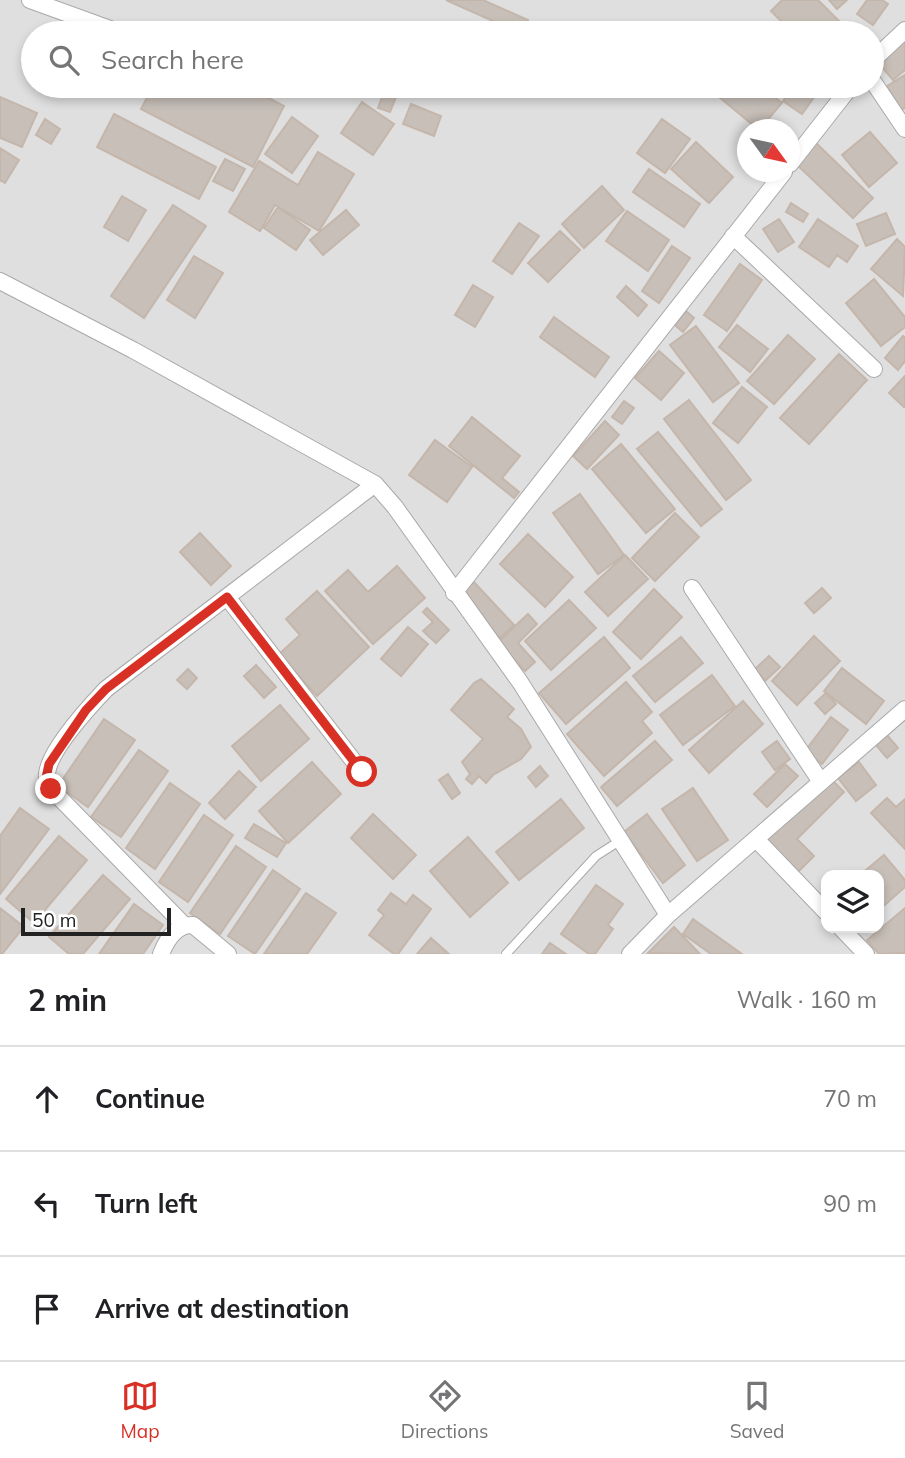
<!DOCTYPE html>
<html lang="en">
<head>
<meta charset="utf-8">
<style>
	:root { --surface:#fff; --page:#f2f2f2; --text:#202124; --muted:#757577; --line:#e0e0e0; --accent:#d93025 }
	body { margin:0; font-family:Mulish,sans-serif; background:var(--page); color:var(--text) }
	.controls { position:absolute; right:21px; bottom:21px; display:grid; overflow:hidden; border-radius:14px; box-shadow:0 4px 10px #0003 }
	.controls button { width:63px; height:63px; display:grid; place-items:center; padding:0; border:0; border-bottom:2px solid var(--line); background:var(--surface); color:var(--text); font:35px sans-serif }
	.compass { position:absolute; left:737px; top:119px; width:63px; height:63px; border-radius:50%; background:var(--surface); box-shadow:0 4px 10px #0003; rotate:123deg }
	.scale { position:absolute; left:21px; bottom:18px; width:150px; box-sizing:border-box; padding-left:7px; border:4px solid #222; border-top:0; font-size:19px; line-height:24px; white-space:nowrap; color:#222; -webkit-text-stroke:5px #fff; paint-order:stroke }
	.stop { position:absolute; width:21px; height:21px; margin:-16px; border:5px solid #d93025; border-radius:50%; background:#fff }
	.stop.end { background:#d93025; border-color:#fff; box-shadow:0 2px 7px #0008 }
	.list { margin:0; padding:0; list-style:none }
	h2 { display:flex; justify-content:space-between; align-items:center; height:91px; margin:0; padding:0 28px; font-size:30px }
	h2 small { font-size:23px; font-weight:400; color:var(--muted) }
	.list li { display:grid; grid-template-columns:46px 1fr auto; gap:21px; align-items:center; box-sizing:border-box; height:105px; padding:0 28px; border-top:2px solid var(--line) }
	.list b { display:block; font-size:26px; white-space:nowrap }
	.list em { font-size:23px; font-style:normal; color:var(--muted) }
	.icon { flex:none; width:38px; height:38px; fill:none; stroke:currentColor; stroke-width:2; stroke-linecap:round; stroke-linejoin:round }
	.map { position:relative; flex:none; width:905px; height:954px; overflow:hidden }
	.search { position:absolute; background:var(--surface); box-shadow:0 4px 10px #0003; left:21px; right:21px; top:21px; height:77px; display:flex; align-items:center; gap:18px; box-sizing:border-box; padding:0 24px; border-radius:38px; color:var(--muted); font-size:26px }
	.sheet { height:406px; background:var(--surface) }
	nav { display:flex; justify-content:space-around; align-items:center; box-sizing:border-box; height:98px; border-top:2px solid var(--line); background:var(--surface); font-size:19px; color:var(--muted) }
	nav a { display:grid; justify-items:center; gap:4px }
	nav .on { color:var(--accent) }
	.map>svg:first-child { display:block }
	.residential { fill:#e0dfdf; fill-rule:evenodd }
	.building { fill:#c7bfb8; stroke:#c4b6ab; stroke-width:2 }
	.lines { fill:none; stroke-linecap:round; stroke-linejoin:round }
	.lane-casing { stroke:#a9a9a9; stroke-width:10 }
	.street-casing { stroke:#a9a9a9; stroke-width:18 }
	.lane { stroke:#fff; stroke-width:8 }
	.street { stroke:#fff; stroke-width:16 }
	.route { stroke:#d93025; stroke-width:9 }
</style>
</head>
<body>
<div class="map">
<svg width="905" height="954" viewBox="0 0 905 954">
	<rect width="100%" height="100%" fill="#f2efe9"/>
	<path class="residential" d="M0,0H905V954H0ZM33,33H872V86H33ZM748,130H790V172H748ZM826,875H879V928H826Z"/>
	<path class="building" d="M446,0H483L528,20L522,33H520Z
		M782,0H818L851,33H793L771,11Z
		M829,0H847L837,9Z
		M867,0H882L888,4L873,25L857,14Z
		M905,35V70L893,80L875,59Z
		M905,75V108L901,110L887,86Z
		M153,86H245L284,106L253,167L141,109Z
		M710,86H760L782,103L759,130L708,88Z
		M794,86H822L802,114L783,101Z
		M384,92L396,97L390,112L378,108Z
		M0,97L37,113L22,147L0,138Z
		M362,102L394,124L373,155L341,133Z
		M411,104L441,116L434,136L403,124Z
		M114,114L216,167L199,199L97,147Z
		M292,117L318,136L292,173L265,154Z
		M45,119L60,129L51,144L36,135Z
		M662,119L690,139L665,173L637,153Z
		M870,132L897,163L869,187L842,155Z
		M696,142L733,177L709,203L671,169Z
		M815,142L873,198L853,218L795,163Z
		M0,148L19,160L5,183L0,180Z
		M318,152L354,174L319,231L275,205L260,231L229,212L259,161L298,185Z
		M225,159L245,169L233,191L213,181Z
		M649,169L700,204L684,227L633,192Z
		M602,186L624,210L584,248L562,224Z
		M122,196L146,210L128,241L104,227Z
		M791,203L808,214L803,222L786,212Z
		M173,205L206,226L144,318L111,296Z
		M278,207L310,230L296,250L264,228Z
		M346,210L359,225L323,255L310,240Z
		M627,211L669,240L648,271L606,241Z
		M886,213L895,234L866,246L857,224Z
		M779,219L794,242L778,252L763,229Z
		M818,219L858,246L847,262L837,255L829,267L799,247Z
		M519,223L539,236L512,274L493,261Z
		M560,231L580,250L548,282L528,263Z
		M897,239L905,247L903,296L871,269Z
		M672,246L690,258L659,303L642,291Z
		M194,256L223,273L195,318L167,300Z
		M740,264L762,280L727,331L704,315Z
		M874,279L905,317V327L881,346L846,303Z
		M473,285L493,297L475,327L455,315Z
		M626,286L647,305L638,316L617,297Z
		M686,311L694,318L683,332L675,325Z
		M554,317L609,357L595,377L540,337Z
		M737,325L768,349L750,372L719,347Z
		M696,326L739,383L713,402L670,345Z
		M788,335L815,359L774,404L747,381Z
		M903,336L905,338V361L898,370L885,358Z
		M659,351L684,373L661,400L635,378Z
		M839,354L867,380L809,444L780,418Z
		M905,376V406L904,407L889,393Z
		M742,387L767,407L738,443L713,423Z
		M689,400L751,480L726,500L664,419Z
		M624,401L634,408L622,424L612,417Z
		M472,417L520,456L502,478L519,492L514,498L449,446Z
		M605,421L619,435L587,469L573,456Z
		M658,432L722,509L701,526L637,449Z
		M435,440L472,467L447,502L409,475Z
		M621,444L675,509L646,533L592,469Z
		M580,494L624,555L598,574L553,513Z
		M675,513L699,537L655,581L632,558Z
		M200,533L231,566L211,585L180,552Z
		M528,534L573,577L545,607L500,564Z
		M625,555L648,579L608,616L585,592Z
		M397,566L425,598L373,644L325,591L348,570L368,592Z
		M472,580L514,625L500,638L458,594Z
		M822,588L831,598L814,613L805,603Z
		M654,589L682,617L641,659L613,632Z
		M317,591L369,647L317,696L279,654L300,635L286,619Z
		M569,600L596,628L551,670L525,641Z
		M427,608L449,630L436,643L423,631L433,622L423,612Z
		M528,614L537,624L518,643L535,662L525,671L498,642Z
		M408,627L428,644L401,676L381,659Z
		M814,636L840,661L797,705L772,681Z
		M604,637L630,668L566,724L539,693Z
		M681,637L703,663L655,702L633,676Z
		M769,656L780,667L765,681L755,669Z
		M256,665L276,687L264,698L244,676Z
		M842,668L884,701L866,724L824,691Z
		M188,669L197,678L187,689L177,680Z
		M712,675L735,706L683,745L660,715Z
		M481,679L514,709L507,717L521,729L531,747L521,759L493,775L486,783L479,776L472,784L466,779L470,774L462,762L483,739L451,710L474,683Z
		M626,682L652,712L642,721L652,733L604,776L567,734Z
		M826,693L836,704L825,714L815,703Z
		M743,701L763,724L709,773L689,750Z
		M280,705L309,739L261,781L232,746Z
		M831,717L848,730L822,764L805,751Z
		M104,719L135,740L88,807L58,786Z
		M887,735L898,748L887,758L876,745Z
		M655,741L672,760L617,806L601,787Z
		M777,741L790,759L775,770L762,752Z
		M139,750L168,771L121,837L91,817Z
		M312,762L341,794L288,843L259,811Z
		M859,762L876,785L856,801L838,778Z
		M785,764L798,776L767,807L754,794Z
		M540,766L548,776L536,787L528,777Z
		M239,771L256,787L225,819L209,803Z
		M448,774L460,793L452,799L439,780Z
		M829,777L844,792L797,839L814,856L798,872L766,839Z
		M170,783L200,804L155,869L126,848Z
		M693,788L728,840L697,861L662,809Z
		M887,798L896,807L905,799V849L871,813Z
		M561,799L584,828L519,880L496,852Z
		M20,808L49,829L0,894V836Z
		M373,814L416,855L393,879L351,838Z
		M647,814L685,865L663,883L624,832Z
		M204,815L233,835L188,902L159,882Z
		M254,824L286,843L277,857L245,838Z
		M59,836L87,860L34,923L6,899Z
		M468,837L508,883L470,917L430,871Z
		M236,846L266,867L220,934L190,913Z
		M884,855L905,880V887L879,910V875H860Z
		M273,870L300,889L255,954L228,936Z
		M103,875L130,899L83,954H69L49,937Z
		M596,885L623,904L608,925L613,929L595,954H589L561,934Z
		M306,893L336,913L307,954H264Z
		M391,893L406,904L413,895L431,909L398,954H394L369,935L384,915L378,910Z
		M134,904L163,925L143,954H99Z
		M0,908L24,927L2,954H0Z
		M905,908V953L879,954L867,940Z
		M693,919L742,954H711L683,934Z
		M674,927L700,954L648,953Z
		M431,938L449,954H417Z
		M550,943L566,954H542Z"/>
	<g class="lines">
		<g class="lane-casing">
			<path id="lane" d="M506,954L596,856L621,840"/>
		</g>
		<g class="street-casing">
			<path id="street" d="M30,0L121,33
				M872,61L905,30
				M872,80L905,129
				M790,164L851,86
				M733,236L874,369
				M0,281L133,350L375,484L395,507L520,682L668,915
				M692,588L821,782
				M454,593L784,172
				M227,597L362,772
				M756,839L826,912
				M183,924L51,789C49,784 46,780 47,774C49,750 89,707 106,689L375,484
				M841,928L866,954
				M161,954C167,939 176,924 193,925L228,954
				M630,954L668,915L905,709"/>
		</g>
		<use href="#lane" class="lane"/>
		<use href="#street" class="street"/>
	</g>
	<g class="lines">
		<path class="route" d="M51,789L46,778L49,764L86,710L106,689L227,597L362,772"/>
	</g>
</svg>
<div class="controls">
<button><svg class="icon" aria-label="layers" viewBox="0 0 24 24"><path d="M12 4l9 5-9 5-9-5zM3 14l9 5 9-5"/></svg></button>
</div>
<svg class="compass" viewBox="-18 -18 36 36"><path d="M0-13l5 13h-10z" fill="#e53935"/><path d="M0 13l5-13h-10z" fill="#757577"/></svg>
<div class="scale">50 m</div>
<div class="stop" style="left:362px;top:772px"></div>
<div class="stop end" style="left:51px;top:789px"></div>
<div class="search"><svg class="icon" aria-label="search" viewBox="0 0 24 24"><circle cx="10" cy="10" r="6"/><path d="M15 15l6 6"/></svg>Search here</div>
</div>
<section class="sheet">
<h2>2 min<small>Walk · 160 m</small></h2>
<ul class="list">
<li><svg class="icon" aria-label="ahead" viewBox="0 0 24 24"><path d="M12 20V5M6 11l6-6 6 6"/></svg><div><b>Continue</b></div><em>70 m</em></li>
<li><svg class="icon" aria-label="left" viewBox="0 0 24 24"><path d="M17 20v-9H6M10 6l-5 5 5 5"/></svg><div><b>Turn left</b></div><em>90 m</em></li>
<li><svg class="icon" aria-label="arrive" viewBox="0 0 24 24"><path d="M6 21V4h12l-3 4 3 4H6"/></svg><div><b>Arrive at destination</b></div></li>
</ul>
</section>
<nav>
<a class="on"><svg class="icon" aria-label="map" viewBox="0 0 24 24"><path d="M3 6l6-2 6 2 6-2v14l-6 2-6-2-6 2zM9 4v14M15 6v14"/></svg>Map</a>
<a><svg class="icon" aria-label="directions" viewBox="0 0 24 24"><path d="M12 3l9 9-9 9-9-9zM9 14v-3h6M13 9l2 2-2 2"/></svg>Directions</a>
<a><svg class="icon" aria-label="saved" viewBox="0 0 24 24"><path d="M7 4h10v16l-5-4-5 4z"/></svg>Saved</a>
</nav>
</body>
</html>
